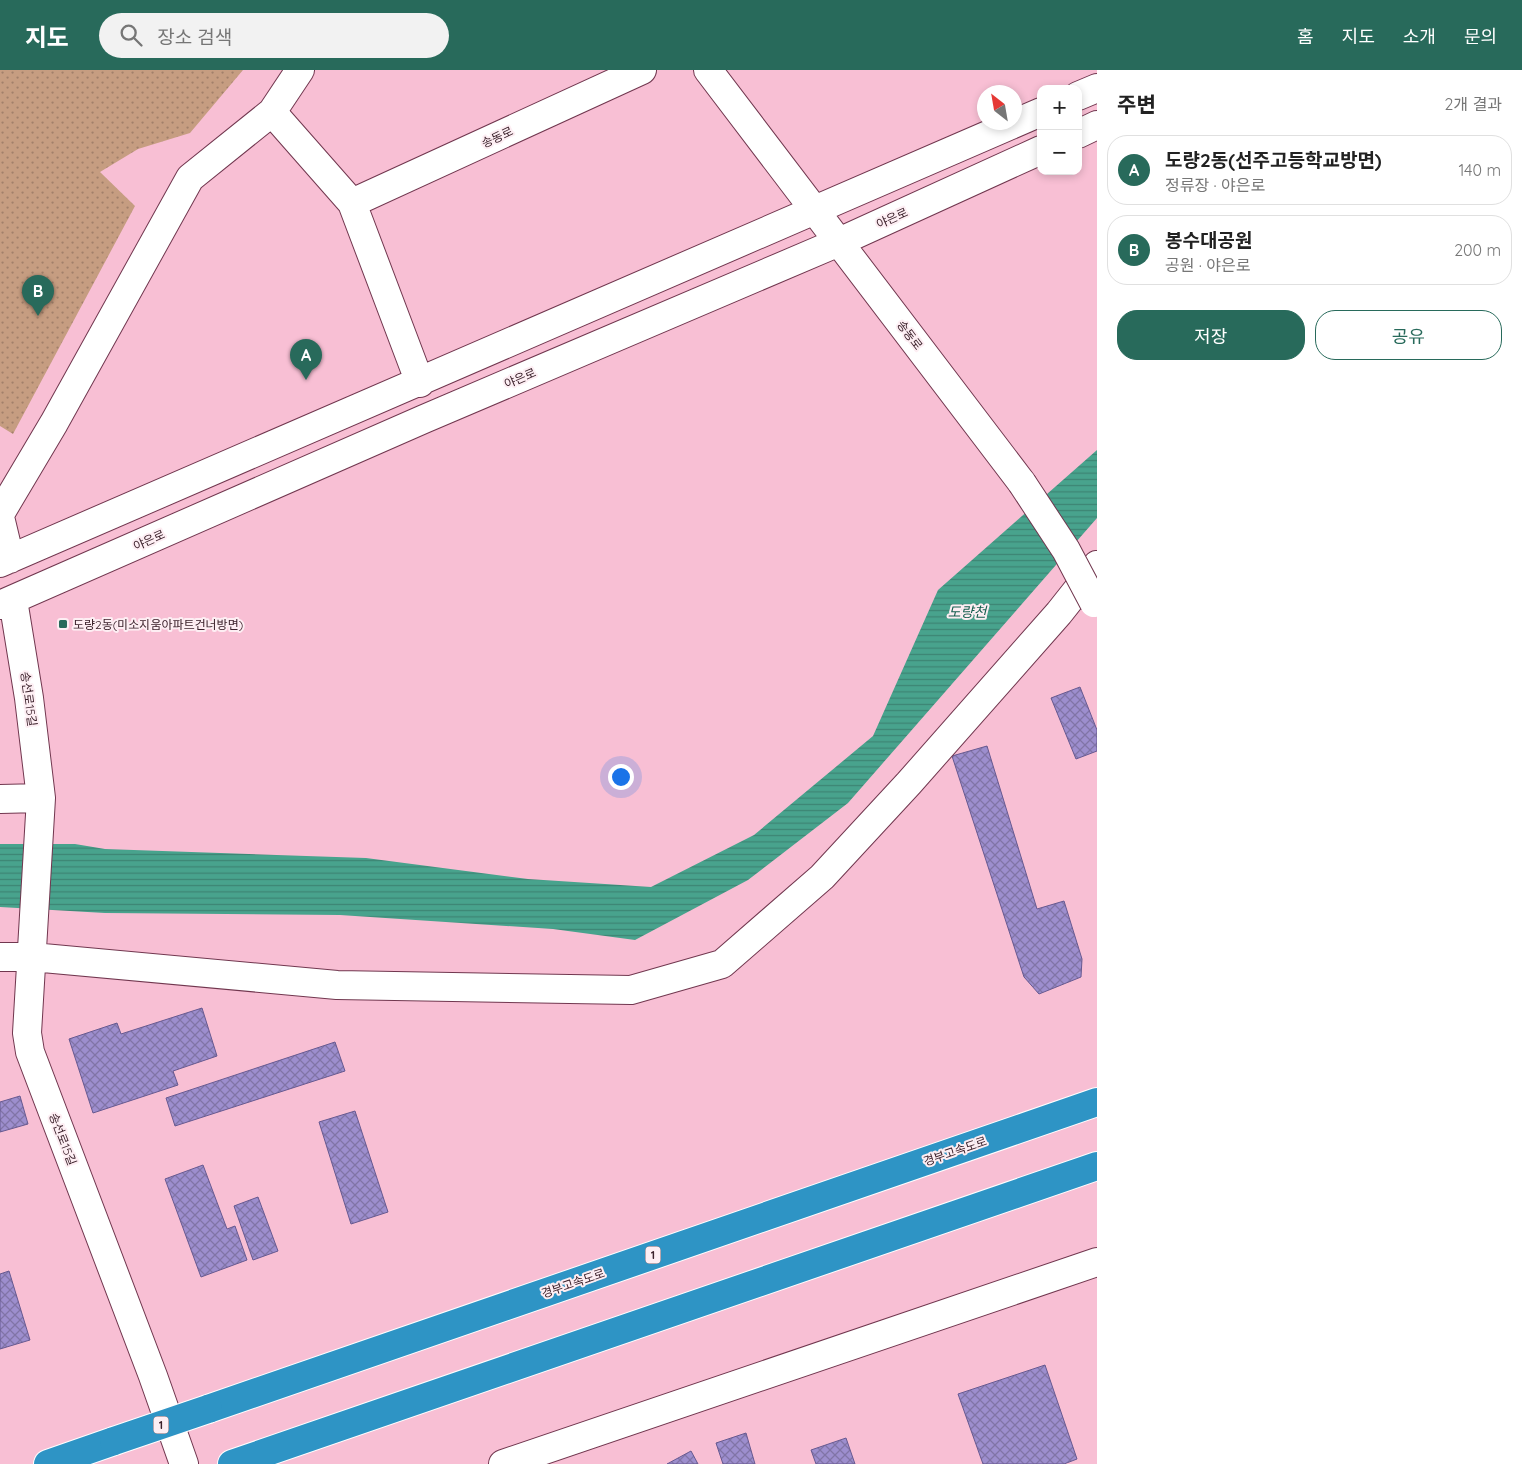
<!DOCTYPE html>
<html lang="ko">
<head>
<meta charset="utf-8">
<style>
	:root { --surface:#fff; --page:#f2f2f2; --text:#222; --muted:#767676; --line:#e0e0e0; --accent:#286a5b }
	body { margin:0; font-family:Quicksand,"Noto Sans KR",sans-serif; background:var(--page); color:var(--text) }
	.controls { position:absolute; right:15px; top:15px; display:grid; overflow:hidden; border-radius:10px; box-shadow:0 2px 8px #0003 }
	.controls button { width:45px; height:45px; display:grid; place-items:center; padding:0; border:0; border-bottom:1px solid var(--line); background:var(--surface); color:var(--text); font:25px sans-serif }
	.compass { position:absolute; left:977px; top:15px; width:45px; height:45px; border-radius:50%; background:var(--surface); box-shadow:0 2px 8px #0003; rotate:329deg }
	.you { position:absolute; left:620px; top:706px; width:18px; height:18px; margin:-12px; border:4px solid #fff; border-radius:50%; background:#1a73e8; box-shadow:0 0 0 8px #1a73e833 }
	.badge { display:grid; place-items:center; width:32px; height:32px; border-radius:50%; background:var(--accent); color:#fff; font-size:16px; font-weight:700 }
	.pin { position:absolute; translate:-50% -41px; filter:drop-shadow(0 1px 2px #0008) }
	.pin::after { content:''; position:absolute; top:26px; width:18px; height:15px; background:inherit; clip-path:polygon(0 0,100% 0,50% 100%) }
	.list { margin:0; padding:0; list-style:none }
	h2 { display:flex; justify-content:space-between; align-items:center; height:65px; margin:0; padding:0 20px; font-size:21px }
	h2 small { font-size:16px; font-weight:400; color:var(--muted) }
	.list li { display:grid; grid-template-columns:32px 1fr auto; gap:15px; align-items:center; box-sizing:border-box; height:70px; margin:0 10px 10px; padding:0 10px; border:1px solid var(--line); border-radius:20px }
	.list b { display:block; font-size:19px; white-space:nowrap }
	.list p { margin:0; font-size:16px; white-space:nowrap; color:var(--muted) }
	.list em { font-size:16px; font-style:normal; color:var(--muted) }
	.actions { display:flex; gap:10px; padding:15px 20px }
	.actions a { flex:1; padding:11px 0; border:1px solid var(--accent); border-radius:20px; text-align:center; font-size:18px; color:var(--accent) }
	.actions .main { background:var(--accent); color:#fff }
	.icon { flex:none; width:28px; height:28px; fill:none; stroke:currentColor; stroke-width:2; stroke-linecap:round; stroke-linejoin:round }
	.map { position:relative; flex:none; width:1097px; height:1394px; overflow:hidden }
	header { display:flex; align-items:center; gap:30px; box-sizing:border-box; height:70px; padding:0 25px; background:var(--accent); color:#fff }
	header strong { font-size:24px }
	nav { display:flex; gap:28px; margin-inline-start:auto; font-size:18px }
	.search { width:350px; height:45px; background:var(--page); display:flex; align-items:center; gap:12px; box-sizing:border-box; padding:0 18px; border-radius:28px; color:var(--muted); font-size:19px }
	main { display:flex }
	aside { flex:1; background:var(--surface) }
	.map>svg:first-child { display:block }
	.park { fill:url(#park-dots) }
	.water { fill:url(#water-rules) }
	.building { fill:url(#building-cross-hatch); stroke:#675990 }
	.lines { fill:none; stroke-linecap:round; stroke-linejoin:round }
	.minor-casing { stroke:#71374f; stroke-width:30 }
	.highway-casing { stroke:#fff; stroke-width:30 }
	.minor { stroke:#fff; stroke-width:28 }
	.highway { stroke:#2e94c5; stroke-width:28 }
	.minor-bridge-casing { stroke:#71374f; stroke-width:30; stroke-linecap:butt }
	.highway-bridge-casing { stroke:#fff; stroke-width:30; stroke-linecap:butt }
	.minor-bridge { stroke:#fff; stroke-width:28 }
	.highway-bridge { stroke:#2e94c5; stroke-width:28 }
	.poi-dot { fill:#286a5b; stroke:#fdeef3; stroke-width:2 }
	.labels { text-anchor:middle; dominant-baseline:central; stroke-width:4; stroke-linejoin:round; paint-order:stroke }
	.shield { fill:#fdeef3; stroke:#755e67; stroke-width:1 }
	.shield-label { font-size:11px; font-weight:bold; fill:#3b212b }
	.street-label { font-size:12px; fill:#3b212b; stroke:#fdeef3 }
	.poi-label { font-size:12px; fill:#3b212b; stroke:#fdeef3; text-anchor:start }
	.water-label { font-size:14px; font-style:italic; fill:#155e4e; stroke:#fdeef3 }
</style>
</head>
<body>
<header>
<strong>지도</strong>
<div class="search"><svg class="icon" aria-label="search" viewBox="0 0 24 24"><circle cx="10" cy="10" r="6"/><path d="M15 15l6 6"/></svg>장소 검색</div>
<nav><a>홈</a><a>지도</a><a>소개</a><a>문의</a></nav>
</header>
<main>
<div class="map">
<svg width="1097" height="1394" viewBox="0 0 1097 1394">
	<defs>
		<pattern id="park-dots" width="8" height="8" patternUnits="userSpaceOnUse" patternTransform="scale(1.25)"><rect width="8" height="8" fill="#c69d81"/><path d="M2 2h.1M6 6h.1" fill="none" stroke="#a2806a" stroke-width="1.8" stroke-linecap="round"/></pattern>
		<pattern id="water-rules" width="6" height="5" patternUnits="userSpaceOnUse" patternTransform="scale(1.25)"><rect width="6" height="5" fill="#48a38d"/><path d="M0 2.5h6" fill="none" stroke="#3d8473"/></pattern>
		<pattern id="building-cross-hatch" width="8" height="8" patternUnits="userSpaceOnUse" patternTransform="scale(1.25)"><rect width="8" height="8" fill="#9d8ece"/><path d="M0 0l8 8M0 8l8-8" fill="none" stroke="#8174a7"/></pattern>
	</defs>
	<rect width="100%" height="100%" fill="#f8bfd4"/>
	<path class="park" d="M0,0H243L190,63L138,79L100,102L135,136L13,364L0,356Z"/>
	<path class="water" d="M1097,380V448L848,733L748,810L635,870L553,859L340,845L105,843L0,837V774H75L105,779L366,788L528,809L651,817L754,765L873,666L938,520Z"/>
	<path class="building" d="M1080,617L1097,660V681L1076,689L1051,628Z
		M987,676L1037,839L1064,831L1082,889L1081,907L1039,924L1024,907L952,686Z
		M202,938L217,986L173,1001L178,1015L93,1043L69,969L117,953L121,964Z
		M335,972L345,1001L175,1056L166,1028Z
		M20,1026L28,1054L0,1062V1032Z
		M355,1041L388,1142L351,1154L319,1052Z
		M203,1095L227,1159L235,1156L247,1190L201,1207L165,1109Z
		M258,1127L278,1181L253,1190L234,1136Z
		M9,1201L30,1270L0,1279V1204Z
		M1045,1295L1077,1389L1064,1394H983L958,1324Z
		M746,1363L755,1394H723L716,1373Z
		M846,1368L855,1394H816L811,1380Z
		M691,1381L698,1394H667Z"/>
	<g class="lines">
		<g class="minor-casing">
			<path id="minor" d="M708,0L1022,413
				M1078,26L1097,18
				M272,42L352,133L420,313
				M1078,64L1097,55
				M352,133L642,0
				M0,444L54,353L190,108L272,42L300,0
				M0,447L10,489
				M0,493L1041,42
				M13,530L29,628L41,728L27,963L30,982L153,1306L184,1394
				M0,535L424,349L839,172L1041,80
				M0,729L41,728
				M0,887H32L337,915L631,920L722,894L822,807L909,713L1059,543L1097,495
				M503,1394L1097,1192"/>
		</g>
		<g class="highway-casing">
			<path id="highway" d="M208,1339L1097,1032
				M48,1394L114,1371
				M232,1394L1097,1096"/>
		</g>
		<use href="#minor" class="minor"/>
		<use href="#highway" class="highway"/>
		<g class="minor-bridge-casing">
			<path id="minor-bridge" d="M1022,413L1066,480L1094,533"/>
		</g>
		<g class="highway-bridge-casing">
			<path id="highway-bridge" d="M114,1371L208,1339"/>
		</g>
		<use href="#minor-bridge" class="minor-bridge"/>
		<use href="#highway-bridge" class="highway-bridge"/>
	</g>
	<rect class="poi-dot" x="58" y="549" width="10" height="10" rx="2.5"/>
	<g class="labels">
		<g class="shield">
			<rect x="645.5" y="1176.5" width="15" height="17" rx="4"/>
			<rect x="153.5" y="1346.5" width="15" height="17" rx="4"/>
		</g>
		<g class="shield-label">
			<text x="653" y="1185">1</text>
			<text x="161" y="1355">1</text>
		</g>
		<g class="street-label">
			<text transform="translate(497 67) rotate(-25)">송동로</text>
			<text transform="translate(892 148) rotate(-24)">야은로</text>
			<text transform="translate(910 265) rotate(53)">송동로</text>
			<text transform="translate(520 308) rotate(-23)">야은로</text>
			<text transform="translate(149 470) rotate(-24)">야은로</text>
			<text transform="translate(29 629) rotate(82)">송선로15길</text>
			<text transform="translate(63 1069) rotate(69)">송선로15길</text>
			<text transform="translate(955 1081) rotate(-19)">경부고속도로</text>
			<text transform="translate(573 1213) rotate(-19)">경부고속도로</text>
		</g>
		<g class="poi-label">
			<text x="73" y="554">도량2동(미소지움아파트건너방면)</text>
		</g>
		<g class="water-label">
			<text x="967" y="542">도량천</text>
		</g>
	</g>
</svg>
<div class="controls">
<button>+</button>
<button>−</button>
</div>
<svg class="compass" viewBox="-18 -18 36 36"><path d="M0-13l5 13h-10z" fill="#e53935"/><path d="M0 13l5-13h-10z" fill="#767676"/></svg>
<div class="you"></div>
<div class="pin badge" style="left:306px;top:310px">A</div>
<div class="pin badge" style="left:38px;top:246px">B</div>
</div>
<aside>
<h2>주변<small>2개 결과</small></h2>
<ul class="list">
<li><span class="badge">A</span><div><b>도량2동(선주고등학교방면)</b><p>정류장 · 야은로</p></div><em>140 m</em></li>
<li><span class="badge">B</span><div><b>봉수대공원</b><p>공원 · 야은로</p></div><em>200 m</em></li>
</ul>
<div class="actions"><a class="main">저장</a><a>공유</a></div>
</aside>
</main>
</body>
</html>
